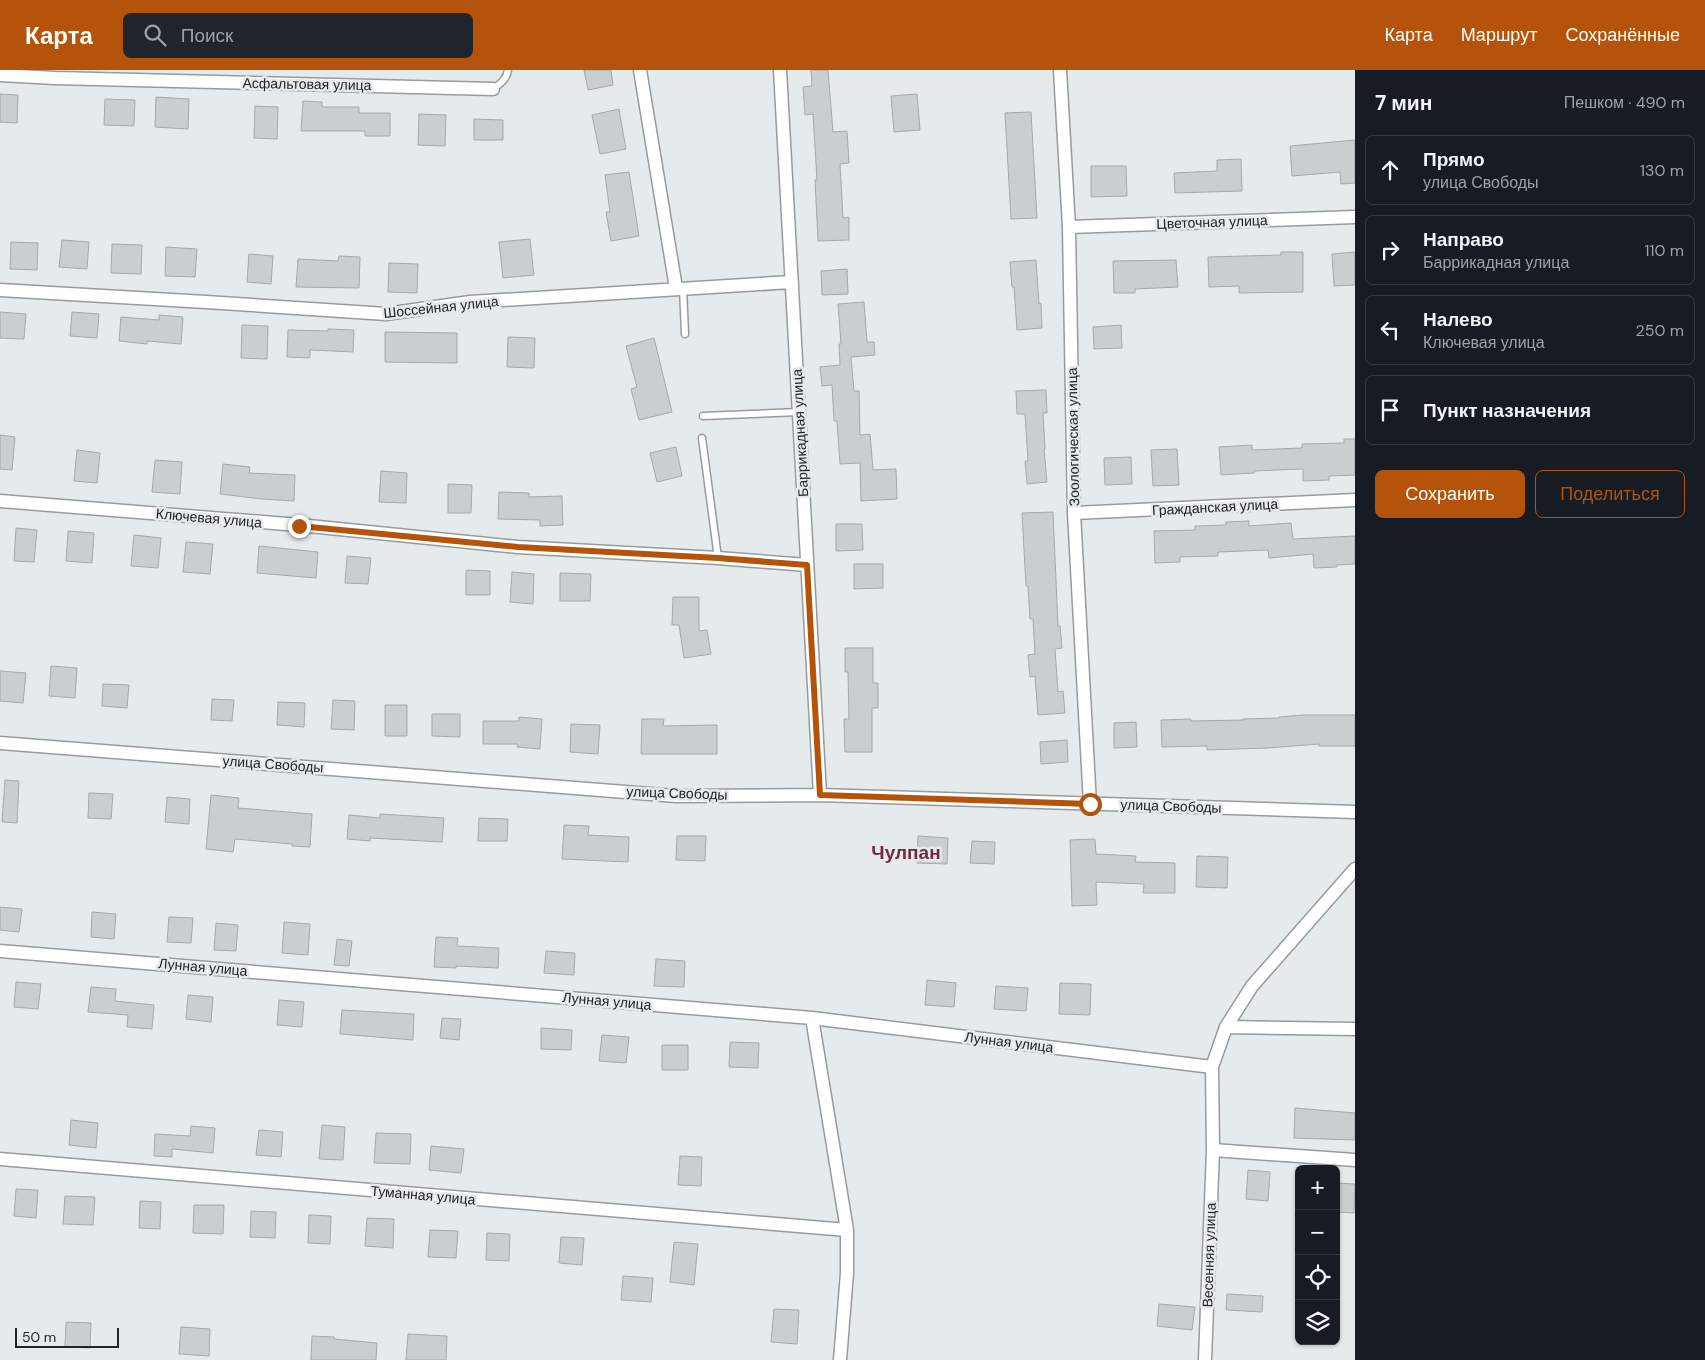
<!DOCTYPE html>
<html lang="ru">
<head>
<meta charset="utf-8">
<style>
	:root { --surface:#171b24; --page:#20242c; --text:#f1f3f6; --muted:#9ea1a6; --line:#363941; --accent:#b45309 }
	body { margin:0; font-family:"DM Sans",sans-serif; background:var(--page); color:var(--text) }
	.controls { position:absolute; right:15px; bottom:15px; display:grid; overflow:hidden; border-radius:8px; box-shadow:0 1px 4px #0004 }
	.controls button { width:45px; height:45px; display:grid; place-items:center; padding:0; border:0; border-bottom:1px solid var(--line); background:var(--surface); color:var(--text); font:25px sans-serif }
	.scale { position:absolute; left:15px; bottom:12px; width:104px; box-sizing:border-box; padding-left:5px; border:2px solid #222425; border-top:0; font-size:14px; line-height:18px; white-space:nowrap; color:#222425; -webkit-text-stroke:4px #e5eaec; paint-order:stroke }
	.stop { position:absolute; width:15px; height:15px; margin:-11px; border:4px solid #b45309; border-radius:50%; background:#fff }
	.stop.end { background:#b45309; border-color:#fff; box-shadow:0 1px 5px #0008 }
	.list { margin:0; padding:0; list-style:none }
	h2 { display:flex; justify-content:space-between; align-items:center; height:65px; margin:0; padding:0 20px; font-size:21px }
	h2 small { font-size:16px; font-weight:400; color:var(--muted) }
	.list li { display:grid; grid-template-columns:32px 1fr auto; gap:15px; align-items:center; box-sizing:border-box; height:70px; margin:0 10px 10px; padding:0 10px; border:1px solid var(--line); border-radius:8px }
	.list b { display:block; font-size:19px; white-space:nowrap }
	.list p { margin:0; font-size:16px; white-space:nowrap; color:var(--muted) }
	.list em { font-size:16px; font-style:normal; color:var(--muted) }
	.actions { display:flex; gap:10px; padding:15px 20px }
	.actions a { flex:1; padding:11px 0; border:1px solid var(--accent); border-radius:8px; text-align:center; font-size:18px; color:var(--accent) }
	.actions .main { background:var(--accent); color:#fff }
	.icon { flex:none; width:28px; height:28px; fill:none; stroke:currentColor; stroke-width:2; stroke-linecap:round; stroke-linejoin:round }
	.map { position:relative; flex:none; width:1355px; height:1290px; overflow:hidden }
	header { display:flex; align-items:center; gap:30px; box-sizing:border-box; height:70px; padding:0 25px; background:var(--accent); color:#fff }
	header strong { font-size:24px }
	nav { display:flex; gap:28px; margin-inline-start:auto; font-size:18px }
	.search { width:350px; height:45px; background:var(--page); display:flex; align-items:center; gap:12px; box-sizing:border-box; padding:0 18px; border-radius:8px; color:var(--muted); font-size:19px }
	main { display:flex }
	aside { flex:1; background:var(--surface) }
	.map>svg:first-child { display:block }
	.building { fill:#c9ced0; stroke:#a4a9aa }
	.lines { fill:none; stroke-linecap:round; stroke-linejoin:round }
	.service-casing { stroke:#979b9d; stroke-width:9 }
	.minor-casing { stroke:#979b9d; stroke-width:15 }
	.service { stroke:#fff; stroke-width:6 }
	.minor { stroke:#fff; stroke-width:12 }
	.route { stroke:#b45309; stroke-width:6 }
	.labels { text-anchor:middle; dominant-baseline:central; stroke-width:5; stroke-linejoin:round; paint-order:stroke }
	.street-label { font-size:14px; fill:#222425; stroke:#e5eaec }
	.district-label { font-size:19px; font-weight:bold; fill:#722c3d; stroke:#e5eaec }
</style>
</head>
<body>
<header>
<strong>Карта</strong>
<div class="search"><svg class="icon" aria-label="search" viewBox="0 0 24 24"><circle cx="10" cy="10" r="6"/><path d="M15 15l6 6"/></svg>Поиск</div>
<nav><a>Карта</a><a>Маршрут</a><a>Сохранённые</a></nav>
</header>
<main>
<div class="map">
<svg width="1355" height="1290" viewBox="0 0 1355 1290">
	<rect width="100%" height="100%" fill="#e5eaec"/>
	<path class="building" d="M584,0H611L613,15L588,20Z
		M811,0H828L833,62L847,61L849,93L840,94L843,148L849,147V170L818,171L815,110H817L813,44L805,45L803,17L812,16Z
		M0,24L18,25L17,53L0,52Z
		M917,24L920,60L894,62L891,26Z
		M156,27L189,29L188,59L155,57Z
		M105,29L135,30L134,56L104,55Z
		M303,31L322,32V37H359V43H390V66H365V61H301Z
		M255,36L278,37L277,69L254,68Z
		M619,39L626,79L600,84L592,45Z
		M1031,42L1037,148L1011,149L1005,43Z
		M419,44L446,45L445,76L418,75Z
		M474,49L503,50V70H474Z
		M1355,70V113L1341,114L1340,102L1292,106L1290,76Z
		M1241,89L1242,121L1175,123L1174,103L1217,101V90Z
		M1091,96H1126L1127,126L1091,127Z
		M629,102L639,166L611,171L606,142H610L605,105Z
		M530,169L534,205L503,208L499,172Z
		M62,170L89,172L87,199L59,197Z
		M11,172L38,173L37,200L10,199Z
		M112,174L142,175L141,204L111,203Z
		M166,177L197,179L195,207L165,206Z
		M1281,182H1303V222L1239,223V216L1209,217L1208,187L1281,185Z
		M1355,182V215L1334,216L1332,184Z
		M249,184L273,186L271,214L247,212Z
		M339,186L360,187L359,218L296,217L298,189L338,191Z
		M1036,190L1039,234L1041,233L1042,258L1017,260L1014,217H1012L1010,192Z
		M1176,190L1178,217L1135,219V223H1114L1113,191Z
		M389,193L418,194L417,223L388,222Z
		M847,199L848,224L822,225L821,201Z
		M864,232L867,272H874L875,285L851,287L854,321H859L860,365L870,364L873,400L896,399L897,429L861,431L860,393L840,394L837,351H834L832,315L822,316L820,297L840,295L839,274H841L838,234Z
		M0,242L26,244L24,269L0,268Z
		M72,242L99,244L97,268L70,266Z
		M159,245L183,247L181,274L147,271V274L119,271L121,247L159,250Z
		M242,255L268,256L267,289L241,288Z
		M1121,255L1122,278L1094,279L1093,257Z
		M328,259L354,260L353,282L310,280V288L287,287L288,260L328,261Z
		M385,262L457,263V293L385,292Z
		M508,267L535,268L534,298L507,297Z
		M654,268L672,342L639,350L631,319L637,317L626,276Z
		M1046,320L1047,343H1043L1045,379H1044L1047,412L1027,414L1025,391H1028L1025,344H1017L1016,321Z
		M0,365L15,367L12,400L0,399Z
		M1344,369H1355V405L1329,406V410L1303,411V399L1254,401V403L1221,405L1219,377L1252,375V380L1302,378V374L1344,373Z
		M676,377L682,406L657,412L650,383Z
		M1177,379L1179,415L1153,416L1151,380Z
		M77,380L100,383L97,413L74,411Z
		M1131,387L1132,414L1105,415L1104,388Z
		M155,390L182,392L180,424L152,422Z
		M223,394L250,397L249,403L295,405L294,431L262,429L220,424Z
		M381,401L407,403L406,433L379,432Z
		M448,414L472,415L471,443H448Z
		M499,422L529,423V427L562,426L563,455L540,456V450L498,449Z
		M1053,442L1058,556H1060L1062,578L1055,579L1058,622L1063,621L1065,643L1038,645L1035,606L1030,607L1028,585L1035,584L1033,549H1030L1028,516H1026L1022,443Z
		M1249,451V456L1291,453L1293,469L1355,466V494L1337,495V497L1314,498L1313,484L1269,488L1268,480L1218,482V486L1180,487V492L1155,493L1154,461L1195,460V456L1226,455V452Z
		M836,454H862L863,480L836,481Z
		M16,458L37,460L34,492L14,491Z
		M68,461L94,463L92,493L66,491Z
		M134,465L161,468L158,498L131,496Z
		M186,472L213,474L210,504L183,502Z
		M259,476L318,482L316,508L257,503Z
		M347,486L371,488L368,514L345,513Z
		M854,494H883V518L854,519Z
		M466,500L490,501V525H466Z
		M512,502L534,504L533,534L510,532Z
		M560,503L591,504L590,531H560Z
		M673,527H699V561L707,560L711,584L684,588L679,555H672Z
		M845,578H873V613H878V638H872V682H845L844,649H849L848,602H845Z
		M51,596L77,598L75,628L49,626Z
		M0,601L26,603L23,633L0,631Z
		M103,614L129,615L127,638L102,636Z
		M212,629L234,630L232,651L211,650Z
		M333,630L355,631L354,660L331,659Z
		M278,632L305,633L304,657L277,655Z
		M385,635H407V666H385Z
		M432,644H460V667L432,666Z
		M1304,645H1355V676H1319V674L1268,678L1207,680V676L1162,677L1161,650L1191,649V651L1243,650V649L1279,648V647Z
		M519,647L542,649L540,679L517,677L518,674H483V651H519Z
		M642,649H664L663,656L717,655V684H641Z
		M1136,652L1137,677L1114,678V653Z
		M571,654L600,655L598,684L570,682Z
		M1067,670L1068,692L1041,694L1040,672Z
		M5,710L19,711L17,753L2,752Z
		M89,723L113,724L111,749L88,748Z
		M211,725L239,728L238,738L312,744L310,777L292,776V774L235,769L233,782L206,779Z
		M167,727L190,729L189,754L165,752Z
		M380,744L444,748L442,772L370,768V771L347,769L349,745L380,748Z
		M479,748L508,749L507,771H478Z
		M564,755L589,756L588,765L629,767L628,792L562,789Z
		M677,766H706L705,791L676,790Z
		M918,766L948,768L947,794L917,793Z
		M1095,769L1096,784L1136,786L1135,792L1175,793V823H1143L1144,814L1096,812L1097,835L1072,836L1070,770Z
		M972,771L995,772L994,794L970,793Z
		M1197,786L1228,787L1227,818L1196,817Z
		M0,837L22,839L19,862L0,860Z
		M92,842L116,844L114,869L91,867Z
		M169,847L193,848L191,873L167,872Z
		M284,852L310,854L308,885L282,883Z
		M216,853L238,855L236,881L214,880Z
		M436,867L458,868L457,876L499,878L498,898L456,896V898L434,897Z
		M337,869L352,871L349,896L334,895Z
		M546,881L575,883L574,905L544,903Z
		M656,889L685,891L684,917L654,916Z
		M927,910L956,913L954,937L925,935Z
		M16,912L41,914L38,939L14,937Z
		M1060,913L1091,914L1090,945L1059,944Z
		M996,916L1028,918L1026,941L994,939Z
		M91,917L116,919L115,931L154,935L152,959L127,957L128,945L88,942Z
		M188,925L213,927L211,952L186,949Z
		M279,930L304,932L302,957L277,955Z
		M342,940L414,944L413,970L340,964Z
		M442,948L461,949L459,970L440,968Z
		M541,958L572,960L571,980L541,979Z
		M602,965L629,967L626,993L599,991Z
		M730,972L759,973L758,998L729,997Z
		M662,975H688V1000H662Z
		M1295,1038L1355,1043V1070L1294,1068Z
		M71,1050L98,1053L96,1078L69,1075Z
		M322,1055L345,1057L343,1090L319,1089Z
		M191,1056L215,1058L213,1083L172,1079V1087L154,1086L155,1064L190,1066Z
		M259,1060L283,1062L281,1087L256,1085Z
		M376,1063L411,1064L410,1094L374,1093Z
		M431,1076L464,1079L461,1103L429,1100Z
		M680,1086L702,1087L701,1116L678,1115Z
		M1248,1100L1270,1102L1268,1131L1246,1129Z
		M1336,1113L1355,1114L1354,1143L1336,1142Z
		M16,1119L38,1120L36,1148L14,1146Z
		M65,1126L95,1127L93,1155L63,1154Z
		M140,1131L161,1132L160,1159L139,1158Z
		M194,1135H224L223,1164L193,1163Z
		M251,1141L276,1142L275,1168L250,1167Z
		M309,1145L331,1146L330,1174L308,1173Z
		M367,1148L394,1149L393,1178L365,1176Z
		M430,1160L458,1161L456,1188L428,1187Z
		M487,1163L510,1164L509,1191L486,1190Z
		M561,1167L584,1168L582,1195L559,1193Z
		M674,1172L698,1174L694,1215L670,1212Z
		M623,1206L653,1208L651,1232L621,1230Z
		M1227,1224L1263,1226L1262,1242L1226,1240Z
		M1159,1234L1195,1237L1192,1260L1157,1256Z
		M774,1239L799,1240L797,1274L771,1272Z
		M66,1252L91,1253L90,1278L65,1277Z
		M181,1257L210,1259L209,1286L179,1284Z
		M408,1264L447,1266L446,1290H406Z
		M312,1266L334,1267V1269L377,1273L376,1290H311Z"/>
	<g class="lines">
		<g class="service-casing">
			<path id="service" d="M493,19C500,14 507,9 508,0
				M683,218L685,264
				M703,346L799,342
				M702,368L718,488"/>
		</g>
		<g class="minor-casing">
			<path id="minor" d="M640,0L676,218
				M780,0L820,725
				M1060,0L1069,157L1074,443L1090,734
				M0,5L55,8L493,19
				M1069,157L1355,147
				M0,220L206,232L386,244L470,232L792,212
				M0,431L299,455L518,477L718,488L807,495
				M1074,443L1355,430
				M0,673L676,726L820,725L1355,742
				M0,881L812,948L1212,997
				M812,948L847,1160V1203L840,1290
				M1226,957L1355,959
				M1213,1080L1355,1090
				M0,1089L847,1160
				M1205,1290L1213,1080L1212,997L1226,957L1252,916L1355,799"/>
		</g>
		<use href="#service" class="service"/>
		<use href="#minor" class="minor"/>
	</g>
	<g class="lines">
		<path class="route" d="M299,456L518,477L718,488L807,495L820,725L1090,734"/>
	</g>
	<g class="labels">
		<g class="street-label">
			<text transform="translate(307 14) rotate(1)">Асфальтовая улица</text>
			<text transform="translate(1212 152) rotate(-2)">Цветочная улица</text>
			<text transform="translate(441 237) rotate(-6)">Шоссейная улица</text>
			<text transform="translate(800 363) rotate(-93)">Баррикадная улица</text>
			<text transform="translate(1073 367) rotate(-91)">Зоологическая улица</text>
			<text transform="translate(1215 437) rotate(-3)">Гражданская улица</text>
			<text transform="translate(209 448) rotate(5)">Ключевая улица</text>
			<text transform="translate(273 694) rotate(4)">улица Свободы</text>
			<text transform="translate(677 723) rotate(2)">улица Свободы</text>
			<text transform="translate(1171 736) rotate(2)">улица Свободы</text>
			<text transform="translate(203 897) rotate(5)">Лунная улица</text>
			<text transform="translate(607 931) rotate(5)">Лунная улица</text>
			<text transform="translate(1009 972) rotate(7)">Лунная улица</text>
			<text transform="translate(423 1125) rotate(5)">Туманная улица</text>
			<text transform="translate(1209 1185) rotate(-88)">Весенняя улица</text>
		</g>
		<g class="district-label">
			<text x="906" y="782">Чулпан</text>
		</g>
	</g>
</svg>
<div class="controls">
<button>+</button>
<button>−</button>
<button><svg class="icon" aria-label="locate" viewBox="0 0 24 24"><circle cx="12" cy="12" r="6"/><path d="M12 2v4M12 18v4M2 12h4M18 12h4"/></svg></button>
<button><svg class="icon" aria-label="layers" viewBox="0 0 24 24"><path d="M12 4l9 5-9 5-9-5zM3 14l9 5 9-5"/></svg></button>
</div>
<div class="scale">50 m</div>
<div class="stop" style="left:1090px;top:734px"></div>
<div class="stop end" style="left:299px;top:456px"></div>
</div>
<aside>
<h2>7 мин<small>Пешком · 490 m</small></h2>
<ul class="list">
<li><svg class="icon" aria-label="ahead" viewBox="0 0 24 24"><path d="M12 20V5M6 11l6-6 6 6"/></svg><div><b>Прямо</b><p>улица Свободы</p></div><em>130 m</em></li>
<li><svg class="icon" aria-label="right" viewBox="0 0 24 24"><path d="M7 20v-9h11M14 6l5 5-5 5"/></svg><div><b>Направо</b><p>Баррикадная улица</p></div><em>110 m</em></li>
<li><svg class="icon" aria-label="left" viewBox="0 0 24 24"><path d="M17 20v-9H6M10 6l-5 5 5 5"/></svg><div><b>Налево</b><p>Ключевая улица</p></div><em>250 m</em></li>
<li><svg class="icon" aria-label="arrive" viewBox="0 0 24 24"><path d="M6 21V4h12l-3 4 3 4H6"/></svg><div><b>Пункт назначения</b></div></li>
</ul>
<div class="actions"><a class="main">Сохранить</a><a>Поделиться</a></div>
</aside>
</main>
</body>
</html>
